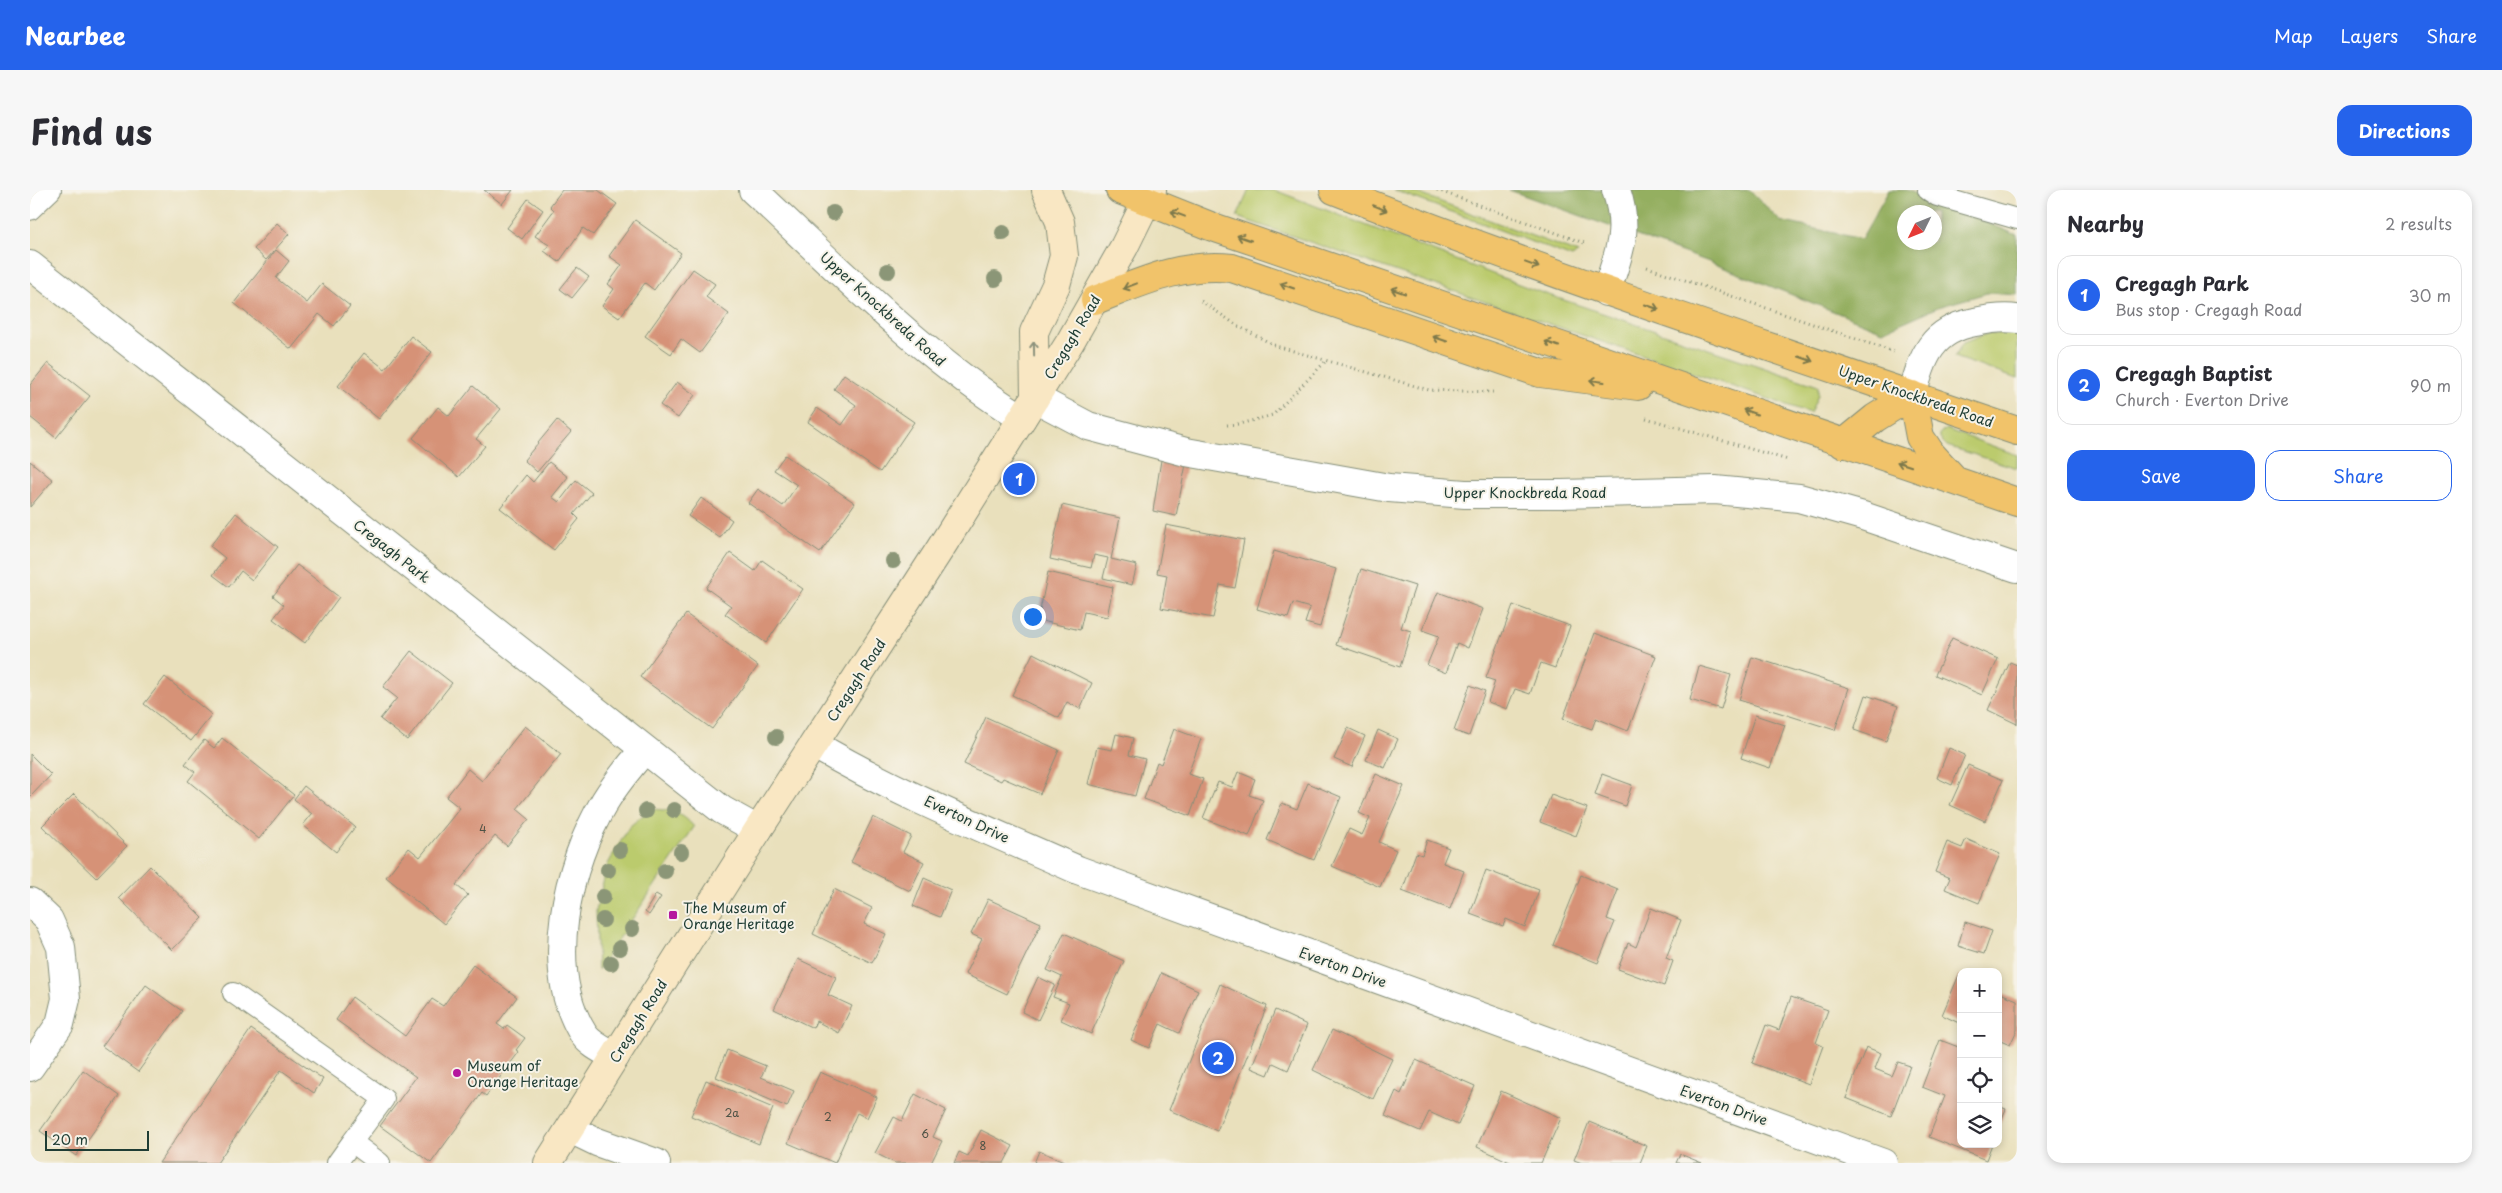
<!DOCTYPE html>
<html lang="en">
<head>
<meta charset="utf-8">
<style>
	:root { --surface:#fff; --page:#f7f7f7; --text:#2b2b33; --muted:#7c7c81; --line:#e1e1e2; --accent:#2563eb }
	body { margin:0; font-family:"Playpen Sans",sans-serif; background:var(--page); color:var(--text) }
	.controls { position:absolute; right:15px; bottom:15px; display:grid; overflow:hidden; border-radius:10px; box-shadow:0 2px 8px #0003 }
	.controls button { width:45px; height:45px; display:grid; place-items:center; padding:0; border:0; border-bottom:1px solid var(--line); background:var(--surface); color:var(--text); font:25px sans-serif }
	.compass { position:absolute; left:1867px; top:15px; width:45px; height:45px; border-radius:50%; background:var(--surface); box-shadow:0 2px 8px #0003; rotate:227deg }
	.scale { position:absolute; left:15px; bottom:12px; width:104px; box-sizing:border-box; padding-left:5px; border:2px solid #1f3d34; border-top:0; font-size:14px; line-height:18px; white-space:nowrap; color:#1f3d34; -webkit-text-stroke:4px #f7f3e8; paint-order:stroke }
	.you { position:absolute; left:1002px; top:426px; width:18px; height:18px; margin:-12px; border:4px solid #fff; border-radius:50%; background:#1a73e8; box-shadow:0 0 0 8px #1a73e833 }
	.badge { display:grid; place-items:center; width:32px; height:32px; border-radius:50%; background:var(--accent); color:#fff; font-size:16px; font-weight:700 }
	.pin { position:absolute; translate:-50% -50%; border:2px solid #fff; box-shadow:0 1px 5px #0006 }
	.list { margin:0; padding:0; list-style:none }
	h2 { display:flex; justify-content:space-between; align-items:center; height:65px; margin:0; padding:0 20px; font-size:21px }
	h2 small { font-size:16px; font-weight:400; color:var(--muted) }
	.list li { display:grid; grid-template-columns:32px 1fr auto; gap:15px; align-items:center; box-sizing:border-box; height:80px; margin:0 10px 10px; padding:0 10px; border:1px solid var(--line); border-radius:15px }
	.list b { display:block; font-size:19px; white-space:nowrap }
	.list p { margin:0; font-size:16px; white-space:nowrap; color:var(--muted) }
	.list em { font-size:16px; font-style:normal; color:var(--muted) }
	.actions { display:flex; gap:10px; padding:15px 20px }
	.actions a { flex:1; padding:11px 0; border:1px solid var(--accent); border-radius:15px; text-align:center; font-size:18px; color:var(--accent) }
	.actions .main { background:var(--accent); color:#fff }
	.icon { flex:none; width:28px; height:28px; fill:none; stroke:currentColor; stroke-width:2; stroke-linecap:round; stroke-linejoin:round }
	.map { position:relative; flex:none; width:1987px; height:973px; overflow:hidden; border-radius:15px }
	header { display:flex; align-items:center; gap:30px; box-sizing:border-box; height:70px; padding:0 25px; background:var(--accent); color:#fff }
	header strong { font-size:24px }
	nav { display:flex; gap:28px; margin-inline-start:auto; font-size:18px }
	.intro { display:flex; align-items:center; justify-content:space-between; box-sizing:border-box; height:120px; padding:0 30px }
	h1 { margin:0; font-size:35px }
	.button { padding:12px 22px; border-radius:15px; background:var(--accent); color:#fff; font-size:18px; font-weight:700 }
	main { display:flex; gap:30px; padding:0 30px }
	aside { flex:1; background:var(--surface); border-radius:15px; box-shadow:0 2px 8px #0003 }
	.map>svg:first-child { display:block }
	.green { fill:#bbcb6d; stroke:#6d8450 }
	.forest { fill:#94af60; stroke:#5a764a; fill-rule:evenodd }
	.building { fill:#d69277 }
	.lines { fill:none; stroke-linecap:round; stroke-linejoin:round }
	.lane-casing { stroke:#848e78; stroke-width:22 }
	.street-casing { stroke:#848e78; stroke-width:30 }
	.secondary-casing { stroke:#848e78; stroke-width:30 }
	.highway-casing { stroke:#848e78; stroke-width:30 }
	.path { stroke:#848e78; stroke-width:3; stroke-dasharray:1 4; stroke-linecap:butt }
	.lane { stroke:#fff; stroke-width:20 }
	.street { stroke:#fff; stroke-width:28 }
	.secondary { stroke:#f9e7c3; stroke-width:28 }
	.highway { stroke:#f1c36a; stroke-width:28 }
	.tree { fill:#8b9677 }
	.oneway { stroke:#7d794c }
	.oneway2 { stroke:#8c927c }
	.poi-dot { fill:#b5179e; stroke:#f7f3e8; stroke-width:2 }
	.labels { text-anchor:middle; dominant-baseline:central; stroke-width:4; stroke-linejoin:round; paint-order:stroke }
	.number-label { font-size:11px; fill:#4d5245 }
	.street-label { font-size:14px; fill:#1f3d34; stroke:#f7f3e8 }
	.poi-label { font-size:14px; fill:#1f3d34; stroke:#f7f3e8; text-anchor:start }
</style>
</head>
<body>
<header>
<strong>Nearbee</strong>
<nav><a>Map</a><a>Layers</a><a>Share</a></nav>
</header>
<div class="intro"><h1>Find us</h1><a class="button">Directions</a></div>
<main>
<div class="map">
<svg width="1987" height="973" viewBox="0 0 1987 973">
	<rect width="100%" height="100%" fill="#f7f3e8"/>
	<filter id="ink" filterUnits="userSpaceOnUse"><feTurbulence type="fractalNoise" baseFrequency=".02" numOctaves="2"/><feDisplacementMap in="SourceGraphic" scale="10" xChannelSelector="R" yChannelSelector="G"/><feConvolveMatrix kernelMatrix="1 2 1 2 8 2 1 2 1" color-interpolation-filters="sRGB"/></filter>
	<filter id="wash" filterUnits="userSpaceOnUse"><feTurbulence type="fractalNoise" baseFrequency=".0096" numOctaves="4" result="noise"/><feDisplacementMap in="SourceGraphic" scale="20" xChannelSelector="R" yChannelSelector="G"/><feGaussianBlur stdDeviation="1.12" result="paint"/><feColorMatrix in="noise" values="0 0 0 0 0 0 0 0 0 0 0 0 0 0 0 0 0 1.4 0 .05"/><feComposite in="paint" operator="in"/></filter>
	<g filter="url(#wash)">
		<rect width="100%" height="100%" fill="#e9e0bc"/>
		<path class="green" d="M1219,0H1244L1507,101L1788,196V205L1780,223L1207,27Z
			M1363,0H1379L1548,63L1542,67Z
			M1959,143L1987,144V189L1924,167L1933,153Z
			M1916,239L1987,265V278L1917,256L1910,249V243Z
			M620,619C640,620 651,621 664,637L568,780L566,720L578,674L599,637Z"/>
		<path class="forest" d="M1479,0H1720L1750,31L1831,49L1859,0H1877L1987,45V105L1957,103L1908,117L1853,141L1682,73ZM1874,22H1904V52H1874Z"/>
		<g id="blocks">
			<path class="building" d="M454,0H483L472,14Z
				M532,0H568L587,14L563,45L553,38L529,72L514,61L519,55L505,46L524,20L520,16Z
				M498,9L513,20L492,49L477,38Z
				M605,30L651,63L624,100L615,93L589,128L572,116L584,99L578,94L592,75L579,66Z
				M247,33L259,44L236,70L224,59Z
				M246,60L259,71L246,88L277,113L292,94L320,116L304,136L289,124L261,159L204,113Z
				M547,78L559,87L542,108L530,99Z
				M663,79L685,94L676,107L699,124L670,163L651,149L641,164L615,146Z
				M381,146L402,162L349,229L308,196L334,163L355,179Z
				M18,173L60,206L26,248L0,227V195Z
				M814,184L884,232L850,282L778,232L787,218L812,235L826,215L804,199Z
				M647,192L665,205L648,228L630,215Z
				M443,196L471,219L446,249L455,256L429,287L383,248L408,217L419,226Z
				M527,230L541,242L507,282L494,270Z
				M755,265L825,313L790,363L718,313L728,299L753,316L767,295L744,280Z
				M1131,270L1156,274L1146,326L1123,321Z
				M0,271L23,290L0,317Z
				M519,272L538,287L522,307L529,312L546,290L562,303L544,324L549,329L524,360L470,318L496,285L503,292Z
				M671,308L702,330L690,348L658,326Z
				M1032,315L1090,328L1081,369L1107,375L1102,395L1073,388L1078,368L1064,365L1061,378L1020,369Z
				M206,323L248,357L222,390L211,381L199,397L183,385L195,368L180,356Z
				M1136,335L1214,350L1205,398L1190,395L1183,428L1131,418L1137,385L1127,383Z
				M1244,361L1306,379L1290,437L1275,433L1280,418L1263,413L1258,428L1227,419Z
				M700,363L725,381L732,370L773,399L736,453L695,424L701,416L676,398Z
				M267,375L309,407L275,453L243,429L254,415L243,406Z
				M1331,379L1385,396L1371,438L1381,441L1370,477L1306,455Z
				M1018,382L1083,397L1077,427L1054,422L1050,440L1008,430Z
				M1408,402L1453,419L1438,458L1427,453L1416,483L1397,475L1409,446L1392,440Z
				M1483,415L1540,436L1525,478L1511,473L1500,504L1485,499L1477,519L1458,512L1465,491L1456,488Z
				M656,424L728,476L682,539L610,487Z
				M1565,443L1626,466L1598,541L1566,528L1562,539L1533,529Z
				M1922,448L1968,469L1952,505L1905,485Z
				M381,461L422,493L377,550L350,529L367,508L353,497Z
				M1003,463L1062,493L1050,519L1037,512L1029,528L982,505Z
				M1722,467L1819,498L1805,540L1709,510Z
				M1980,472L1987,475V534L1958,520Z
				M1669,476L1701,485L1691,519L1660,510Z
				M135,487L182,525L161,551L114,514Z
				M1440,495L1455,501L1439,546L1424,541Z
				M1836,505L1868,516L1856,551L1824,540Z
				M1725,525L1755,535L1740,578L1711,568Z
				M956,527L1029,560L1010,604L973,588L971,591L934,574Z
				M495,536L531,564L487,619L499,629L477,656L465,646L426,695L438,705L414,734L356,687L379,658L390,667L430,618L416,607L438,579L452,591Z
				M1318,538L1335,546L1322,577L1304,569Z
				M1144,539L1171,549L1158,584L1173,589L1160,626L1114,609L1127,572L1131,574Z
				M1348,540L1368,549L1355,578L1336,570Z
				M1086,544L1103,548L1099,565L1115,569L1105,606L1058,594L1067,557L1082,560Z
				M192,548L264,605L229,649L158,591L165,582L155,574L174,550L184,558Z
				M1919,558L1935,565L1922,595L1907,588Z
				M0,564L21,585L0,607Z
				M1938,575L1973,590L1955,631L1920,615Z
				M1208,582L1225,589L1219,605L1233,610L1219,646L1173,628L1188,592L1202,597Z
				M1346,584L1374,596L1349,652L1366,660L1350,697L1302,676L1319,639L1332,645L1340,628L1329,623Z
				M1572,584L1602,595L1595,616L1565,605Z
				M1278,593L1311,607L1284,670L1237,650L1252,613L1267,619Z
				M274,596L325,637L306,662L273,635L282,624L264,609Z
				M44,604L97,656L66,688L12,636Z
				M1521,605L1557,618L1546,646L1510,632Z
				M843,627L881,646L873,662L894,672L880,701L821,672Z
				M1936,649L1970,664L1949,713L1915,699L1920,688L1905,682L1917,652L1932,658Z
				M1397,650L1419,658L1413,673L1434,681L1420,719L1372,701L1386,663L1392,665Z
				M120,676L173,728L142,760L89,708Z
				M1456,680L1509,700L1495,737L1476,729L1473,736L1440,724Z
				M1551,685L1588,700L1577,729L1585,732L1568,773L1523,755Z
				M894,688L921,700L910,727L883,716Z
				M804,699L842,718L834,734L856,744L842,773L783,744Z
				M626,704L631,707L619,725L615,722Z
				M958,709L1011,733L977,804L935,784L952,749L941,744Z
				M1621,718L1651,730L1636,768L1643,771L1634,796L1588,779L1598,753L1606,757Z
				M1935,732L1962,741L1954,764L1928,756Z
				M1034,743L1094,771L1061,844L1031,830L1039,813L1023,807L1032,787L1017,780Z
				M768,769L806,787L798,805L822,816L809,843L786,831L783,838L744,819Z
				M443,775L487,807L467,834L474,839L477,835L495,848L486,860L489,862L456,906L452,903L401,973L350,936L386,887L306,830L322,807L375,846L402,809L413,816Z
				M1131,783L1168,800L1149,843L1130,834L1119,858L1101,850Z
				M1929,785L1931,786V834L1912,825Z
				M1008,787L1025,795L1008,830L992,822Z
				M1190,794L1237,816L1187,941L1139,920Z
				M116,795L152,821L108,882L72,856Z
				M1968,802L1987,810V840L1980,855L1968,850Z
				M1761,807L1798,820L1786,853L1793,856L1779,894L1722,873L1736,835L1749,840Z
				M1245,820L1277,835L1258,880L1243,873L1238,885L1221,878Z
				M221,839L293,889L284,903L251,880L187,973H129Z
				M1302,840L1362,869L1343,909L1283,880Z
				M1910,850L1931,858V954H1962L1956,970L1899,947L1915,906L1892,897Z
				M1836,857L1851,863L1845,879L1862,886L1868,872L1880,876L1861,926L1816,908Z
				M697,860L736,876L731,887L764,901L757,917L686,887Z
				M1386,870L1445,896L1428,935L1399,922L1390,941L1355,926L1366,901L1371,904Z
				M53,880L89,906L46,966L10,941Z
				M790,882L847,907L837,928L827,923L805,973L758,953Z
				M676,890L743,918L729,954L661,926Z
				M1471,901L1531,928L1511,973H1482L1447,957Z
				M885,904L916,920L903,947L912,951L901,973H865L845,963L864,927L872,931Z
				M1968,916L1976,919L1968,938Z
				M1559,932L1617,956L1610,973H1552L1544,970Z
				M951,940L983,956L974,973H924L929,962L938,966Z
				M1009,961L1039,973H1004Z
				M1650,964L1672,973H1646Z"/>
		</g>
	</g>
	<g filter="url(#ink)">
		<use href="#blocks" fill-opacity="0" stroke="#848e78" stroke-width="1"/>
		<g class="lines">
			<g class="lane-casing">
				<path id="lane" d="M1898,0L1907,6L1987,29
					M0,20L21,0
					M203,803L354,909L322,952
					M307,973L322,952L350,973"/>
			</g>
			<g class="street-casing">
				<path id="street" d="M723,0C809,80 892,166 992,228
					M0,75L692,620L728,640
					M1576,102C1589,63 1600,41 1586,0
					M1882,205C1893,166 1901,140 1945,132C1959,129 1973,127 1987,129
					M1005,208L1058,236L1156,262L1359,298L1435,304H1531L1685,300L1769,308L1833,326L1987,378
					M785,555C868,604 960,641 1048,680L1853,973
					M0,712L19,730L31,757L36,809L30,834L0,877
					M585,867C575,861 561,855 554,845C512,779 537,674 575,611C586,593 600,576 614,560
					M540,939L567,952L626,973"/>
			</g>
			<g class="secondary-casing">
				<path id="secondary" d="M1005,208L1004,142L1026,95L1034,66L1030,32L1016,0
					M518,973L728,640L910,359L1040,152L1094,57L1122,0"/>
			</g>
			<g class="highway-casing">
				<path id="highway" d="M1090,0L1180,36L1987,312
					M1304,0C1529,89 1759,163 1987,241
					M1065,110C1109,93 1153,72 1202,78L1510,183L1608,196
					M1882,205L1890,247L1902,265L1926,291
					M1813,254L1845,228L1882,205"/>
			</g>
			<path class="path" d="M1407,0L1557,54
				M1617,77L1864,162
				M1171,111L1208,136L1246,156L1399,200L1463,202
				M1616,228L1758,270
				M1197,235L1209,234L1243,225L1296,171"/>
			<use href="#lane" class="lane"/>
			<use href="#street" class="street"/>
			<use href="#secondary" class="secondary"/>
			<use href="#highway" class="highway"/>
		</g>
		<g class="tree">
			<circle cx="803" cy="23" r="8"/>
			<circle cx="973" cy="43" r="8"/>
			<circle cx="858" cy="81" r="8"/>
			<circle cx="965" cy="89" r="8"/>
			<circle cx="863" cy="371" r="8"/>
			<circle cx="746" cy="547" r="8"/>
			<circle cx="644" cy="620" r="8"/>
			<circle cx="616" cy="621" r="8"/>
			<circle cx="590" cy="660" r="8"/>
			<circle cx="651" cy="662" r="8"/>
			<circle cx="578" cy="680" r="8"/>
			<circle cx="635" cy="681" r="8"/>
			<circle cx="573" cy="707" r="8"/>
			<circle cx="573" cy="730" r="8"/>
			<circle cx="602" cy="739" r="8"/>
			<circle cx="590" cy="758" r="8"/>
			<circle cx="581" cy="773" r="8"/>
		</g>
		<defs><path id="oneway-shaft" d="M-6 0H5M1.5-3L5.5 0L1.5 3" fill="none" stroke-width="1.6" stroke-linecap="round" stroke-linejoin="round" transform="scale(1.25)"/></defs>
		<g class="oneway">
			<use href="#oneway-shaft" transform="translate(1350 18) rotate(22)"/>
			<use href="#oneway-shaft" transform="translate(1148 24) rotate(-159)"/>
			<use href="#oneway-shaft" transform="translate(1214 48) rotate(-161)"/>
			<use href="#oneway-shaft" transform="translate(1502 75) rotate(20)"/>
			<use href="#oneway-shaft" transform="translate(1100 96) rotate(159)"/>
			<use href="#oneway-shaft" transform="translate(1257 96) rotate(-161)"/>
			<use href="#oneway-shaft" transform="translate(1368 101) rotate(-161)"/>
			<use href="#oneway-shaft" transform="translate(1622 117) rotate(19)"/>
			<use href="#oneway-shaft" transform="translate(1410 149) rotate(-161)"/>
			<use href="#oneway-shaft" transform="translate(1522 154) rotate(-161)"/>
			<use href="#oneway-shaft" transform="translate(1776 169) rotate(19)"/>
			<use href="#oneway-shaft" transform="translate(1567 191) rotate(-172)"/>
			<use href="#oneway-shaft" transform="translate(1720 222) rotate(-161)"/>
			<use href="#oneway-shaft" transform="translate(1874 274) rotate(-162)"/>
		</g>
		<use class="oneway2" href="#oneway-shaft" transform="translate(1004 159) rotate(-91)"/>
	</g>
	<g class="poi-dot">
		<rect x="638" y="720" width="10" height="10" rx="2.5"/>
		<circle cx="427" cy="883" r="5"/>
	</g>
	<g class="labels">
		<g class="number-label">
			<text x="453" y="638">4</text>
			<text x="702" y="922">2a</text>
			<text x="798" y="926">2</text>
			<text x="895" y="943">6</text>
			<text x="953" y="955">8</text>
		</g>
		<g class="street-label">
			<text transform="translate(853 119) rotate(42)">Upper Knockbreda Road</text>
			<text transform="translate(1042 147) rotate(-59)">Cregagh Road</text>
			<text transform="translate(1886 206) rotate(19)">Upper Knockbreda Road</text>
			<text x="1495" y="302">Upper Knockbreda Road</text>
			<text transform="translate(362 361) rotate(38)">Cregagh Park</text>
			<text transform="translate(826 490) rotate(-57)">Cregagh Road</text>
			<text transform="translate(937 629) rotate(25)">Everton Drive</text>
			<text transform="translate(1313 777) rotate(20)">Everton Drive</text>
			<text transform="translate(608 831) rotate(-58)">Cregagh Road</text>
			<text transform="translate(1694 915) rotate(20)">Everton Drive</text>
		</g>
		<g class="poi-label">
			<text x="653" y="717">The Museum of<tspan x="653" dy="16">Orange Heritage</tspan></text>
			<text x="437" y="875">Museum of<tspan x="437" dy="16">Orange Heritage</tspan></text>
		</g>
	</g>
</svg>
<div class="controls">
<button>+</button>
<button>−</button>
<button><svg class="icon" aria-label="locate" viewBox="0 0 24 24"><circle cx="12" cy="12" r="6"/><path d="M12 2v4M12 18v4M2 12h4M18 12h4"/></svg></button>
<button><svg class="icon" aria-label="layers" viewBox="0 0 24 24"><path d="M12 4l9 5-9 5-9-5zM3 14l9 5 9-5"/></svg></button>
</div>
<svg class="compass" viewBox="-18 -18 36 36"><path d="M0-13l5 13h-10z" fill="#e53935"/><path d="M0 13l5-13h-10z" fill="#7c7c81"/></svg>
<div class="scale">20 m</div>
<div class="you"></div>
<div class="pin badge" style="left:989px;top:289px">1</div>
<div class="pin badge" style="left:1188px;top:868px">2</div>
</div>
<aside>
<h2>Nearby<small>2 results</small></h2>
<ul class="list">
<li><span class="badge">1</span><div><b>Cregagh Park</b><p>Bus stop · Cregagh Road</p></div><em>30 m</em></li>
<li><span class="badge">2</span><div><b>Cregagh Baptist</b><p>Church · Everton Drive</p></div><em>90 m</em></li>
</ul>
<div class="actions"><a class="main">Save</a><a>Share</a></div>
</aside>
</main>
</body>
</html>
